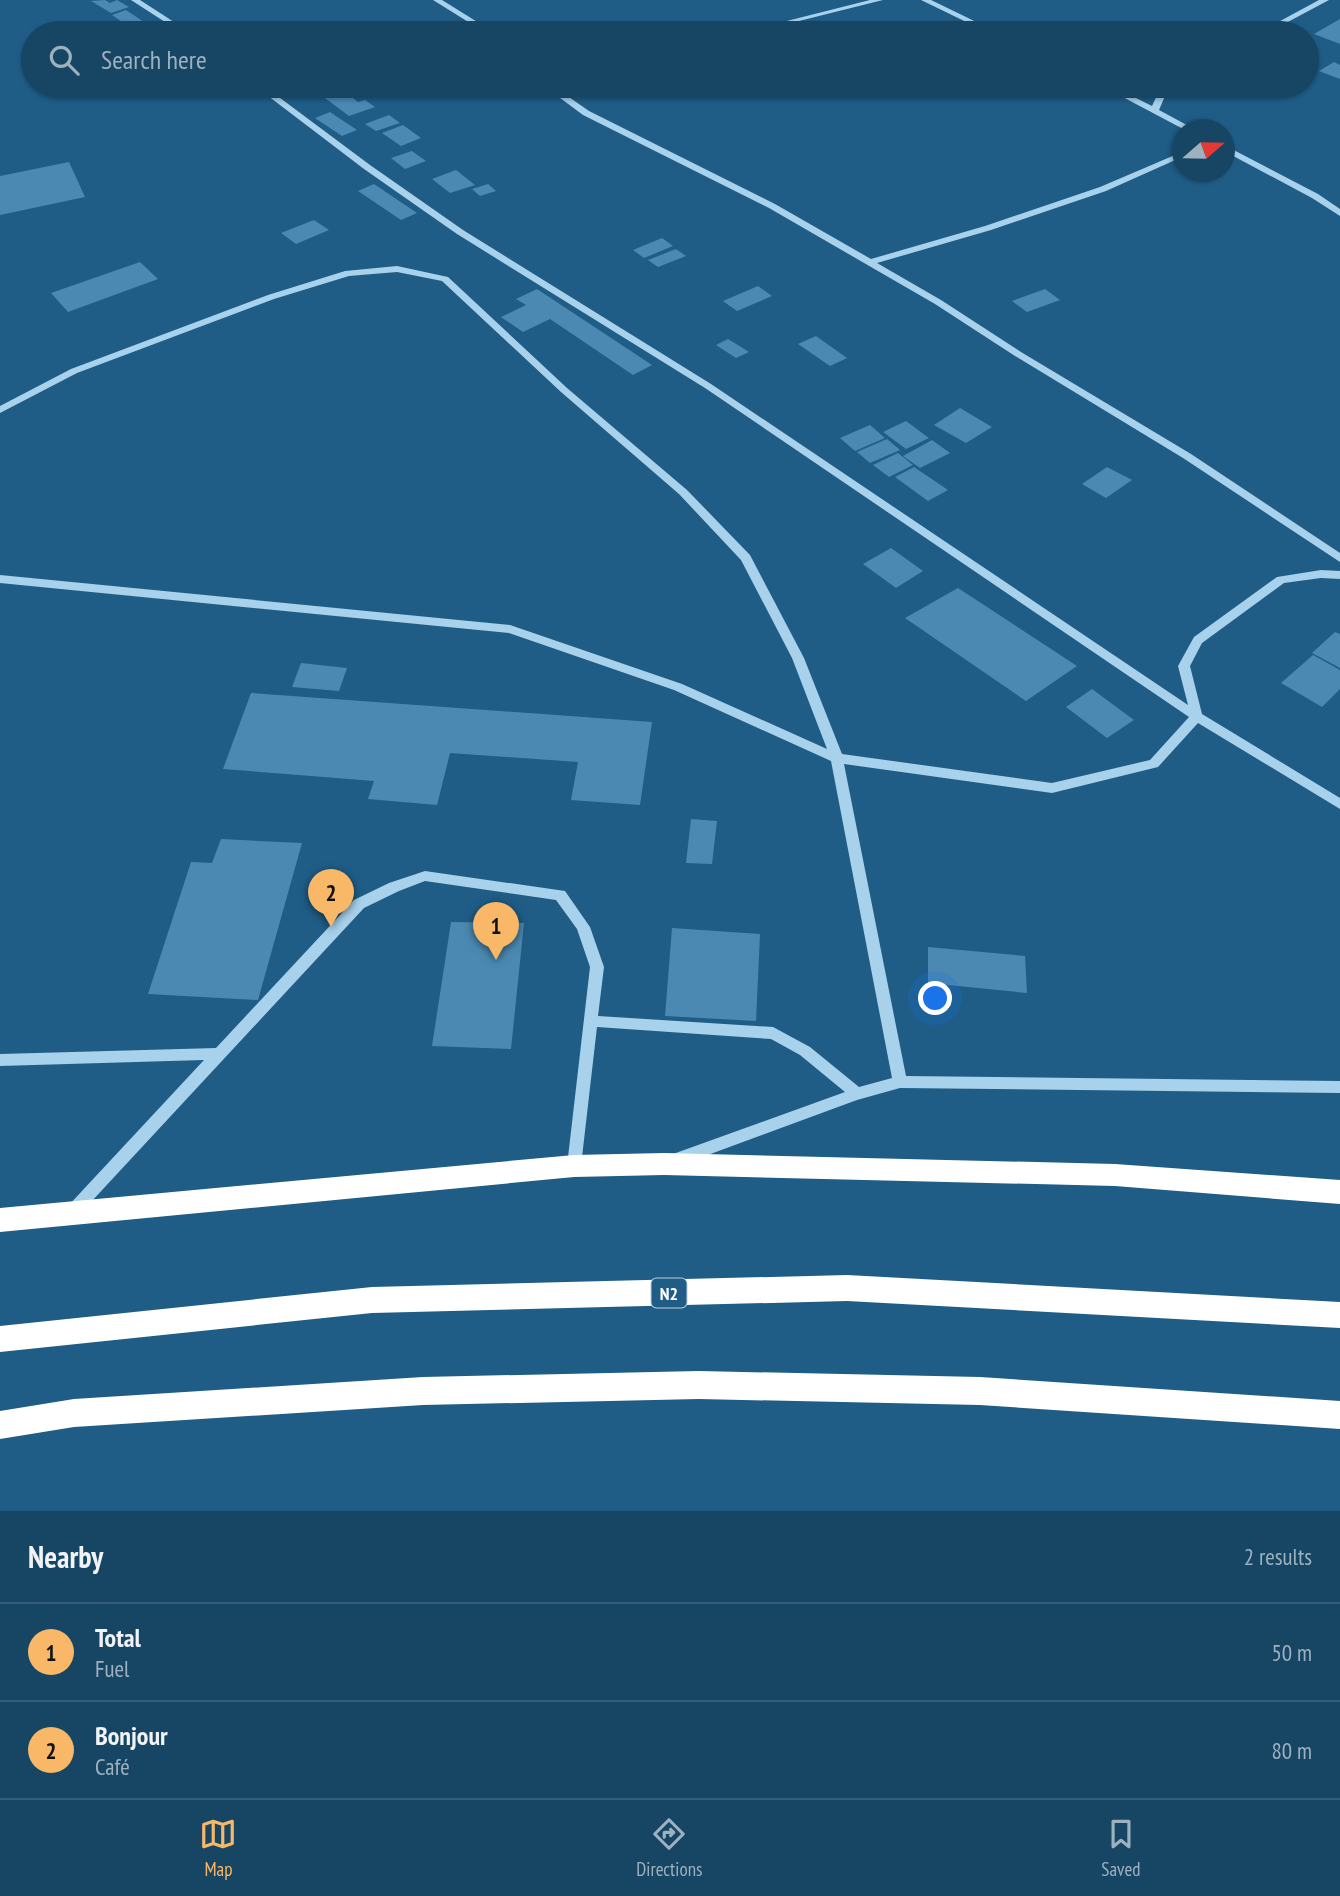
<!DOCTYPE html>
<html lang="en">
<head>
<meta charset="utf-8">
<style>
	:root { --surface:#174665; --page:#24506e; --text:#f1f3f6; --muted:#9eb1bf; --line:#365e79; --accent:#f9b868 }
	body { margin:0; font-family:"PT Sans Narrow",sans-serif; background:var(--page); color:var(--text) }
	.compass { position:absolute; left:1172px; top:119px; width:63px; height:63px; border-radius:50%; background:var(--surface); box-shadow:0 2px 5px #0004; rotate:70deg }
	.you { position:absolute; left:936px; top:999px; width:24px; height:24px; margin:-18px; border:5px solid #fff; border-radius:50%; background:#1a73e8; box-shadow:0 0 0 10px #1a73e833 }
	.badge { display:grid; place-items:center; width:46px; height:46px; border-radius:50%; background:var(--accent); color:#111; font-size:23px; font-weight:700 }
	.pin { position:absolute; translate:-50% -58px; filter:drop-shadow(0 2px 4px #0008) }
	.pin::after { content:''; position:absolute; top:37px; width:24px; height:21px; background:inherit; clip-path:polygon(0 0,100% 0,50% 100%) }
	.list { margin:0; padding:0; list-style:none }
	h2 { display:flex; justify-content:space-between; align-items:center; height:91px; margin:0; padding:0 28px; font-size:30px }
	h2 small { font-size:23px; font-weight:400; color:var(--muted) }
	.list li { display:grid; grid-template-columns:46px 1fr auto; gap:21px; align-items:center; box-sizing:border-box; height:98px; padding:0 28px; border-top:2px solid var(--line) }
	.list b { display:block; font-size:26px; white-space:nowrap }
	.list p { margin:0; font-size:23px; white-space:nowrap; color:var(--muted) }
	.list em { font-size:23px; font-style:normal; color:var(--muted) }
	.icon { flex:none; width:38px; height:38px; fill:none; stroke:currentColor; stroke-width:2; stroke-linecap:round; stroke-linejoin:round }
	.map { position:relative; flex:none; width:1340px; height:1511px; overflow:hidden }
	.search { position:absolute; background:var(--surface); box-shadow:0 2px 5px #0004; left:21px; right:21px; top:21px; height:77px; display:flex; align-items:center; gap:18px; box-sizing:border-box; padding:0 24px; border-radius:38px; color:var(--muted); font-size:26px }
	.sheet { height:287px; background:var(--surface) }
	nav { display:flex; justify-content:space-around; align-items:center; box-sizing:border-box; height:98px; border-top:2px solid var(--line); background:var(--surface); font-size:19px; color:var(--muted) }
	nav a { display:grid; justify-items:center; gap:4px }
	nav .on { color:var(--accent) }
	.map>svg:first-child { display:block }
	.building { fill:#4b89b2 }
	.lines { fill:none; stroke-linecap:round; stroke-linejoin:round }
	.minor { fill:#a8d1eb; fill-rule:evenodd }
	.highway { fill:#fff; fill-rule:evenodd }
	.labels { text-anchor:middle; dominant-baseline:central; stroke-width:6; stroke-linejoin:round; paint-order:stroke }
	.shield { fill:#1f5d87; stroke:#bccedb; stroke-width:2 }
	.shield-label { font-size:18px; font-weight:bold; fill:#fff }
</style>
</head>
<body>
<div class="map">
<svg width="1340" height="1511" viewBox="0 0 1340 1511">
	<rect width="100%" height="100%" fill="#1f5d87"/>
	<path class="building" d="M105,0L110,3L117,0L129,7L111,13L91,1Z
		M126,10L147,24L132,29L112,15Z
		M1340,19V44L1314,34Z
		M257,21L274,32L223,33Z
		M1334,62L1340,65V79L1319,71Z
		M347,86L359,95L353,98L358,102L365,100L375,107L349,116L321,95Z
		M330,112L357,130L342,136L315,118Z
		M389,115L400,123L376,131L365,124Z
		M403,125L421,138L401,146L382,133Z
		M412,151L426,161L405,169L391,158Z
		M69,162L85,197L0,215V176Z
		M456,170L475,185L450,193L432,179Z
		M374,184L417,213L401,220L358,191Z
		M488,184L496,191L480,196L472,189Z
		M314,220L329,230L296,244L281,233Z
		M662,238L673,246L644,258L633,250Z
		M676,249L686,256L658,267L648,260Z
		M140,262L158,279L68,312L51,293Z
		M758,286L772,296L737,311L723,301Z
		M537,289L652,365L633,375L550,319L523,332L501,317L526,305L516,299Z
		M1045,289L1060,300L1027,312L1012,301Z
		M816,336L847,358L830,366L798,344Z
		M728,339L749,352L736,358L716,345Z
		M960,408L992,427L966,443L934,425Z
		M906,421L929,438L906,449L883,432Z
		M870,425L885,438L855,451L840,438Z
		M887,439L900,450L870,463L857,452Z
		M932,440L950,453L920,468L903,456Z
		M898,453L913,465L889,477L873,465Z
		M914,467L948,490L928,501L895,477Z
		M1107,467L1132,480L1106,498L1082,484Z
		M891,548L923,571L896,588L863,564Z
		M958,588L1077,666L1026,701L905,618Z
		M1335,632L1340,634V668L1312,653Z
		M1313,655L1340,670V689L1322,707L1281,683Z
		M301,663L347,668L339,691L292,687Z
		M1092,689L1134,720L1107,738L1066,707Z
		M251,693L652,722L640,805L571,800L578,762L450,753L437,805L368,799L374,781L223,769Z
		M691,819L717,821L712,864L686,863Z
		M221,839L302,843L258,1000L148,994L191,862L212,863Z
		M451,922L524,923L511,1049L432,1046Z
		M672,928L760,934L756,1021L665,1016Z
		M928,947L1025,956L1027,993L928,983Z"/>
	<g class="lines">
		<path class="minor" d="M131,0H140L191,33H182Z
			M433,0H442L495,33H486Z
			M870,0H883L751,33H739Z
			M921,0H931L999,33H989Z
			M1319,0H1329L1267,33H1258Z
			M255,86H264L370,165L463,230L711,384L1188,705L1178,666L1194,637L1277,577L1321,570L1340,571V579L1321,578L1284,583L1202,643L1190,666L1202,714L1340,798V809L1198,723L1158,767L1052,793L844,764L906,1076L1340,1081V1093L900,1088L857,1100L678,1166L673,1164L671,1159L673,1154L845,1092L800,1055L771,1039L597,1027L581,1166L579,1171L574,1173L569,1171L567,1166L590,967L577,929L556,900L425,881L399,891L364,908L78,1216L73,1218L68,1216L65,1211L68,1206L204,1060L0,1066V1054L216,1048L354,900L389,883L425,871L565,891L590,927L604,967L598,1016L773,1027L810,1047L859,1087L892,1078L831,761L674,690L509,633L0,583V575L510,625L682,684L827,749L792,658L741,560L679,494L561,392L442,281L397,272L349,276L274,299L77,373L0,413V406L71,369L268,295L345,271L397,266L448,277L567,388L687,490L750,555L804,658L842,754L1052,783L1150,760L1189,717L705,388L457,234L364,169Z
			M544,86H553L589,111L775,204L871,259L985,226L1100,187L1182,152V157L1106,191L991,230L877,263L941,300L1021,352L1191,454L1340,553V562L1183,458L1015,356L935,304L769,208L583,115Z
			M1102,86H1112L1152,106L1158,93L1167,86H1175L1165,96L1159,110L1196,130H1185Z
			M1224,145L1318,194L1340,209V216L1312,198L1224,151Z"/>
		<path class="highway" d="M664,1153L1115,1164L1340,1180V1204L1115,1186L664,1175L574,1177L0,1232V1208L574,1155Z
			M847,1275L1340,1302V1328L847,1301L372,1313L0,1352V1326L372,1287Z
			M699,1371L980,1377L1340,1401V1429L980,1405L699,1399L423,1405L74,1427L0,1439V1411L74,1399L423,1377Z"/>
	</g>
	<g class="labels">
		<rect class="shield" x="651.5" y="1278.5" width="35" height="29" rx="5"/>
		<g class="shield-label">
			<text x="669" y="1293">N2</text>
		</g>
	</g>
</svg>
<svg class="compass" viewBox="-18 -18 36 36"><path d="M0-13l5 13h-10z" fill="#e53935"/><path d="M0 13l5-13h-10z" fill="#9eb1bf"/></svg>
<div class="you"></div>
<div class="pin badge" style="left:496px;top:960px">1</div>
<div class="pin badge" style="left:331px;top:927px">2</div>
<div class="search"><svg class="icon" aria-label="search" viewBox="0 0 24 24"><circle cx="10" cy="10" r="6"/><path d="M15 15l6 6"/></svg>Search here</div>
</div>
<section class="sheet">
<h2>Nearby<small>2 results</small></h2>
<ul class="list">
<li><span class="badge">1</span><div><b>Total</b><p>Fuel</p></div><em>50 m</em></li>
<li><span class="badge">2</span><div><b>Bonjour</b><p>Café</p></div><em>80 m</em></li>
</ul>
</section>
<nav>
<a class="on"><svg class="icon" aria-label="map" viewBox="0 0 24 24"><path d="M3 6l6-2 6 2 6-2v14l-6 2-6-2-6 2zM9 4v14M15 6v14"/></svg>Map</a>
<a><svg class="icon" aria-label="directions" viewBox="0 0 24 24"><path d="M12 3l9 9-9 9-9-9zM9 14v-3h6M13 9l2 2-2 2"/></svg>Directions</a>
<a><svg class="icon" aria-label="saved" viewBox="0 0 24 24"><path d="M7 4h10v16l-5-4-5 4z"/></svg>Saved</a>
</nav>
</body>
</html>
